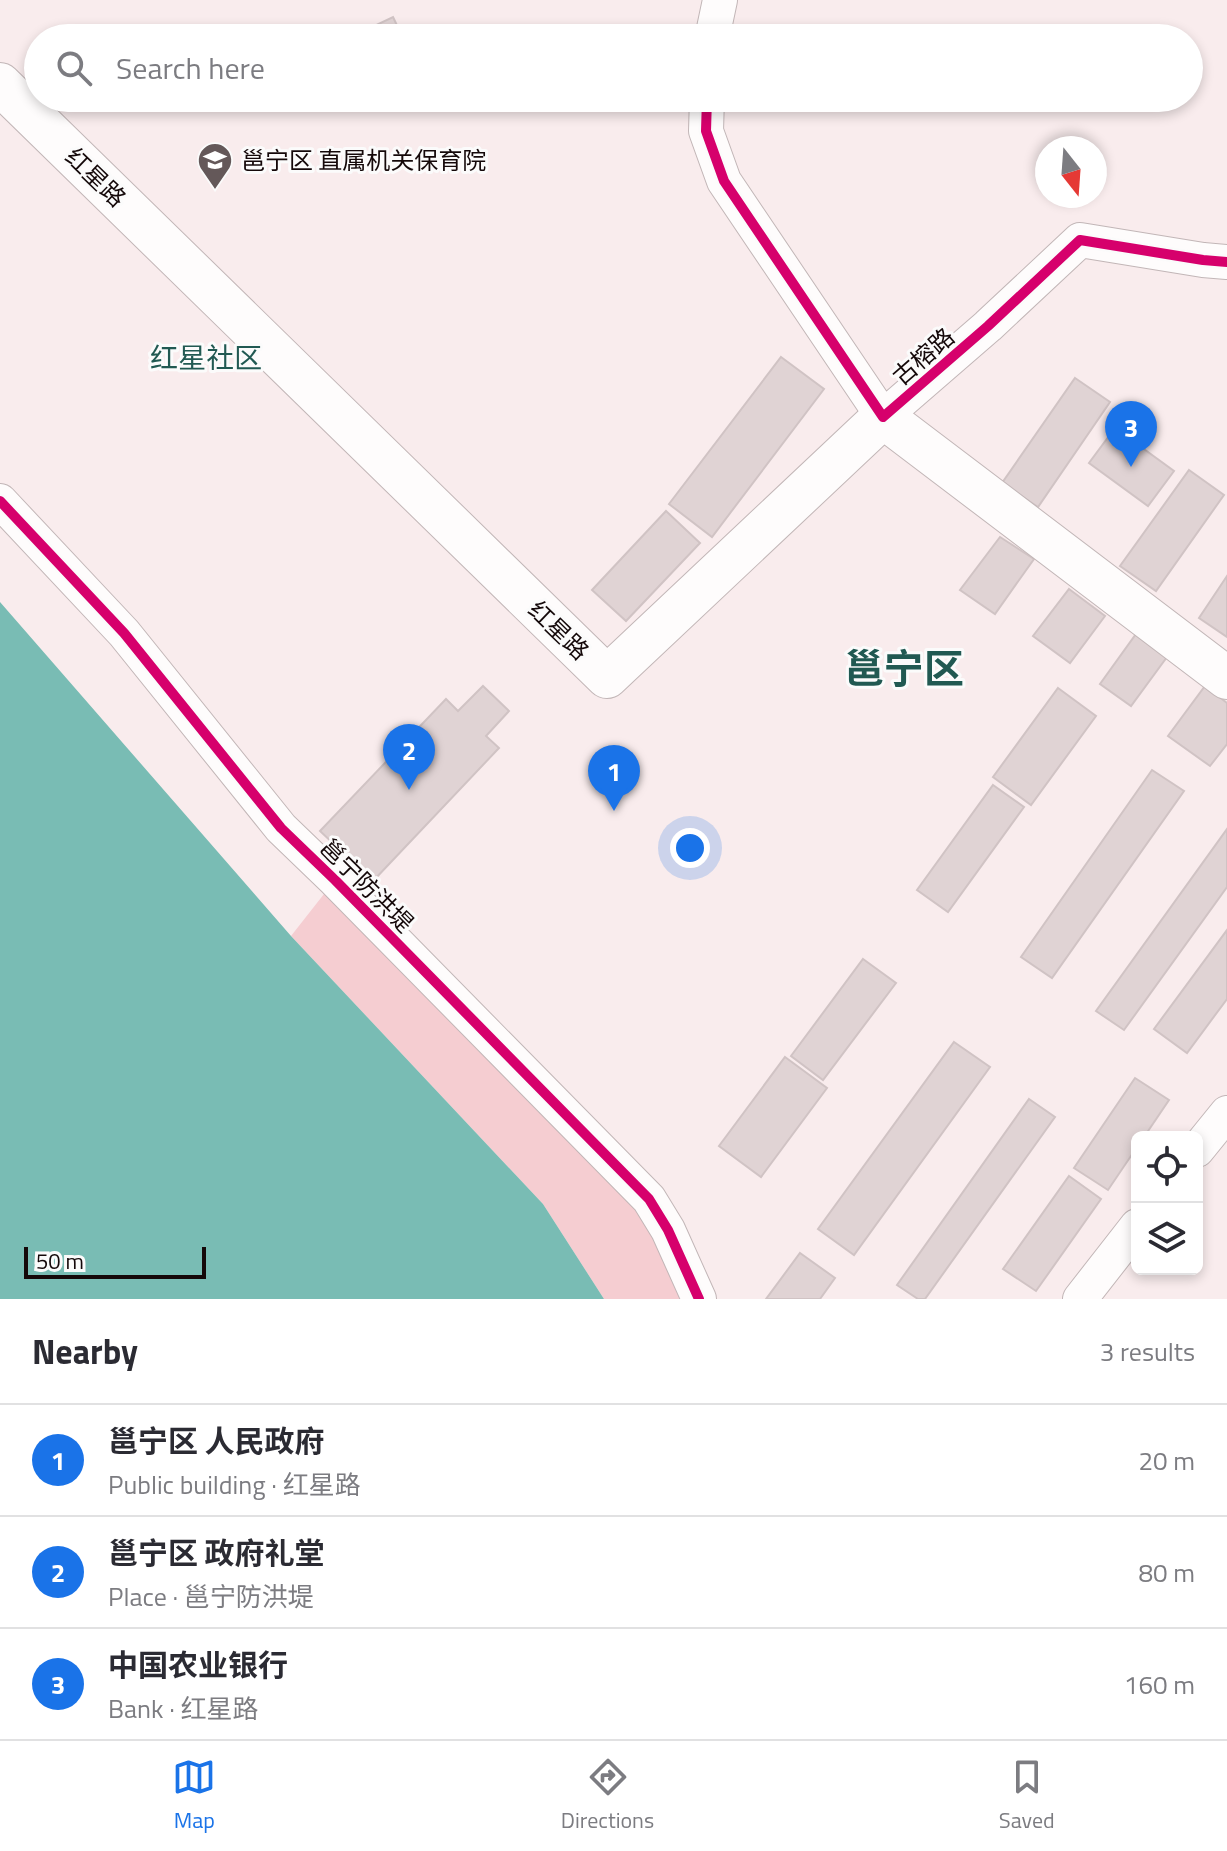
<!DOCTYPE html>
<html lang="en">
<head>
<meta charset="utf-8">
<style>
	:root { --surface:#fff; --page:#f2f2f3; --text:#2b2b33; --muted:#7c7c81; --line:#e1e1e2; --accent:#1a73e8 }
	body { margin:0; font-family:"Titillium Web","Noto Sans SC",sans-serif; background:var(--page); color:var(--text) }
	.controls { position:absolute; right:24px; bottom:24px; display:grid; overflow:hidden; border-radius:12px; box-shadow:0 4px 12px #0003 }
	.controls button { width:72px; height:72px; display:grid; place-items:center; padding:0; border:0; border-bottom:2px solid var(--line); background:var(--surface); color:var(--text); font:40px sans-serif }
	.compass { position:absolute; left:1035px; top:136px; width:72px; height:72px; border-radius:50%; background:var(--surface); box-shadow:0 4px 12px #0003; rotate:163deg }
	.scale { position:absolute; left:24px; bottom:20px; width:182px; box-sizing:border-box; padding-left:8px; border:4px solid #140809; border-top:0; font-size:22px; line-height:28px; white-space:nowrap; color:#140809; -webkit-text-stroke:6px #fbfbfb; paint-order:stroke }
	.you { position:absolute; left:690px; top:848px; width:28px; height:28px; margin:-20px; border:6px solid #fff; border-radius:50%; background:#1a73e8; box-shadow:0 0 0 12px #1a73e833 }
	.badge { display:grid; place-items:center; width:52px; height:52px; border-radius:50%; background:var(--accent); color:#fff; font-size:26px; font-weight:700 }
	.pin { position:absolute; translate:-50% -66px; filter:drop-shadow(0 2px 4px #0008) }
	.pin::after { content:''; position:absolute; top:42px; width:28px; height:24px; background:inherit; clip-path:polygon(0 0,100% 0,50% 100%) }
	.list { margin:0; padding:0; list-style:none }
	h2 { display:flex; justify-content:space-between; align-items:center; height:104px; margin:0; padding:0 32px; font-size:34px }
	h2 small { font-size:26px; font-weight:400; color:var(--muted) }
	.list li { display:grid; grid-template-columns:52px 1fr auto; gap:24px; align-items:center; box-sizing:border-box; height:112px; padding:0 32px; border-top:2px solid var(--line) }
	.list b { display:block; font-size:30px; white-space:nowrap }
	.list p { margin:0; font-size:26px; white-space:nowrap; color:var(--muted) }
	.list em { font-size:26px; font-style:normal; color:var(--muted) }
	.icon { flex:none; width:44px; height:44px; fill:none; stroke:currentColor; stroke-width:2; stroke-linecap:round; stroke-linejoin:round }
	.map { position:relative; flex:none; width:1227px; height:1299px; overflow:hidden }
	.search { position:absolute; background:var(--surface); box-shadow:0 4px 12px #0003; left:24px; right:24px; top:24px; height:88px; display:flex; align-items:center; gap:20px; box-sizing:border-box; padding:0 28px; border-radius:44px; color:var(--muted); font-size:30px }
	.sheet { height:440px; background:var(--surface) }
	nav { display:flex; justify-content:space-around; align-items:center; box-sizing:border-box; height:112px; border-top:2px solid var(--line); background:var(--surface); font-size:22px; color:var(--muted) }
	nav a { display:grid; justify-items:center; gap:4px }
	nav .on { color:var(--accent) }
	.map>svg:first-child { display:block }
	.green { fill:#f5cdd1 }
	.water { fill:#79bcb4 }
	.building { fill:#e0d3d4; stroke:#d0c3c4; stroke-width:2 }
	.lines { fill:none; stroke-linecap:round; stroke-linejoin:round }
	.minor-casing { stroke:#c2b6b7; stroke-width:36 }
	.major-casing { stroke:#c2b6b7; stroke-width:44 }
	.minor { stroke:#fefcfc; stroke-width:34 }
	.major { stroke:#fefcfc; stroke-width:42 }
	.cycleway-casing { stroke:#fbfbfb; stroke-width:15 }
	.cycleway { stroke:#d6006c; stroke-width:10 }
	.labels { text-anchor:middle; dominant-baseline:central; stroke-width:6; stroke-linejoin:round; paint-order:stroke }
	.poi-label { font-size:24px; fill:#140809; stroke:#fbfbfb; text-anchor:start }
	.street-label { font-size:24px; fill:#140809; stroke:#fbfbfb }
	.quarter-label { font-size:28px; fill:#215952; stroke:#fbfbfb }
	.town-label { font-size:40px; font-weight:bold; fill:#215952; stroke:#fbfbfb }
</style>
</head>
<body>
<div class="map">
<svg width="1227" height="1299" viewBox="0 0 1227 1299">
	<rect width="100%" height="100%" fill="#f9eced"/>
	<path class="green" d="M335,880L626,1174L699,1299H604L543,1204L291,936Z"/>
	<path class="water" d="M0,602L291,936L543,1204L604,1299H0Z"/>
	<path class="building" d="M393,17L403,38H349Z
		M781,357L824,389L712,537L669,504Z
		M1075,378L1110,402L1038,507L1002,483Z
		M1115,428L1174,471L1148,506L1089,463Z
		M1189,470L1224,495L1156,591L1120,566Z
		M666,511L700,543L626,621L592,590Z
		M1000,537L1034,559L995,614L960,590Z
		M1227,576V637L1199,618Z
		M1069,589L1105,616L1070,663L1033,636Z
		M1136,634L1167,657L1131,706L1100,684Z
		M483,686L509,711L486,736L499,748L373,881L320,831L446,699L458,711Z
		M1205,686L1227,703V744L1210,766L1168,736Z
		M1058,688L1096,716L1031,805L993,777Z
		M1152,770L1184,791L1052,978L1021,957Z
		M993,785L1024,807L948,912L917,890Z
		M1227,829V887L1124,1030L1096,1011Z
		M1227,930V999L1187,1053L1154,1029Z
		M863,959L896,983L823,1080L791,1056Z
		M954,1042L990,1067L854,1255L818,1229Z
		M785,1057L827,1088L761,1177L719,1146Z
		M1135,1078L1169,1100L1144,1137H1137V1147L1108,1190L1074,1168Z
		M1029,1099L1055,1117L925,1299H918L897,1285Z
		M1069,1176L1101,1199L1036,1291L1003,1269Z
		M800,1253L835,1278L820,1299H766Z"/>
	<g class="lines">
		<g class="minor-casing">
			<path id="minor" d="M712,38L720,0
				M707,98L706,131L724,181L883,417L988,326L1080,240L1203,260L1227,262
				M0,501L124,633L281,828L335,880L649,1199L668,1230L699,1299
				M1197,1150L1227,1113
				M1080,1299L1137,1226"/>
		</g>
		<g class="major-casing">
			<path id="major" d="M0,84L607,677L883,417L1227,678"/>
		</g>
		<use href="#minor" class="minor"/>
		<use href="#major" class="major"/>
		<g class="cycleway-casing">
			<path id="cycleway" d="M707,98L706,131L724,181L883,417L988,326L1080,240L1203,260L1227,262
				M0,501L124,633L281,828L335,880L649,1199L668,1230L699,1299"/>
		</g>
		<use href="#cycleway" class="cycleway"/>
	</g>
	<defs>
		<g id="school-pin" transform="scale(1.8)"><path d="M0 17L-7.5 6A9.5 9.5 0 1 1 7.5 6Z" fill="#645859" stroke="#fbfbfb"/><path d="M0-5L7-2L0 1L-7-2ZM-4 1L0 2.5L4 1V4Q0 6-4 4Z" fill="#fff"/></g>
	</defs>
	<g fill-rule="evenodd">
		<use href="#school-pin" x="215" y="160"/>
	</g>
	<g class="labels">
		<g class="poi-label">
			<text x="241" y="160">邕宁区 直属机关保育院</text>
		</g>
		<g class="street-label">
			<text transform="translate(96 177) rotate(44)">红星路</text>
			<text transform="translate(923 356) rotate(-41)">古榕路</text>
			<text transform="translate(559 630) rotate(44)">红星路</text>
			<text transform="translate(367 885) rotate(45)">邕宁防洪堤</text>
		</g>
		<g class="quarter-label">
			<text x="206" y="357">红星社区</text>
		</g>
		<g class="town-label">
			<text x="904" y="668">邕宁区</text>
		</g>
	</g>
</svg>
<div class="controls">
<button><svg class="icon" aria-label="locate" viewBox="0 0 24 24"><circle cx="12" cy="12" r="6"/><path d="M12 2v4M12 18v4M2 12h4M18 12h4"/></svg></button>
<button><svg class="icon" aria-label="layers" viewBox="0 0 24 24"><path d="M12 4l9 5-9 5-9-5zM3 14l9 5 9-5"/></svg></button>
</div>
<svg class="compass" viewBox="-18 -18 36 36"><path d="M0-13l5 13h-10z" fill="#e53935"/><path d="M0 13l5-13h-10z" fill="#7c7c81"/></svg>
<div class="scale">50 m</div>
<div class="you"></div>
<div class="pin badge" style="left:614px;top:811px">1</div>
<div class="pin badge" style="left:409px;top:790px">2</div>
<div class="pin badge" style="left:1131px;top:467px">3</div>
<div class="search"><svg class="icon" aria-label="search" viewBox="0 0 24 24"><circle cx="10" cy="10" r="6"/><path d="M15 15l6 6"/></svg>Search here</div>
</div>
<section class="sheet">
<h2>Nearby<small>3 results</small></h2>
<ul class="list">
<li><span class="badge">1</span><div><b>邕宁区 人民政府</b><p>Public building · 红星路</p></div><em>20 m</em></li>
<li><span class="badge">2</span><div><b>邕宁区 政府礼堂</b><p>Place · 邕宁防洪堤</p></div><em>80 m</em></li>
<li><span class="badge">3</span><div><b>中国农业银行</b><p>Bank · 红星路</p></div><em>160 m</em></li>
</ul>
</section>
<nav>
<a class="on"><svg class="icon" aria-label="map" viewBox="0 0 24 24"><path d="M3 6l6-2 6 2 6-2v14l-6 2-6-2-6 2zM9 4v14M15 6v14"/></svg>Map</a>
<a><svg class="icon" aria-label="directions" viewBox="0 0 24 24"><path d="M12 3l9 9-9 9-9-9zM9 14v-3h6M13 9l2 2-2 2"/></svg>Directions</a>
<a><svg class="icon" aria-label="saved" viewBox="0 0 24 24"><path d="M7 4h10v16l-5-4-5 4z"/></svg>Saved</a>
</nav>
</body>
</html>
